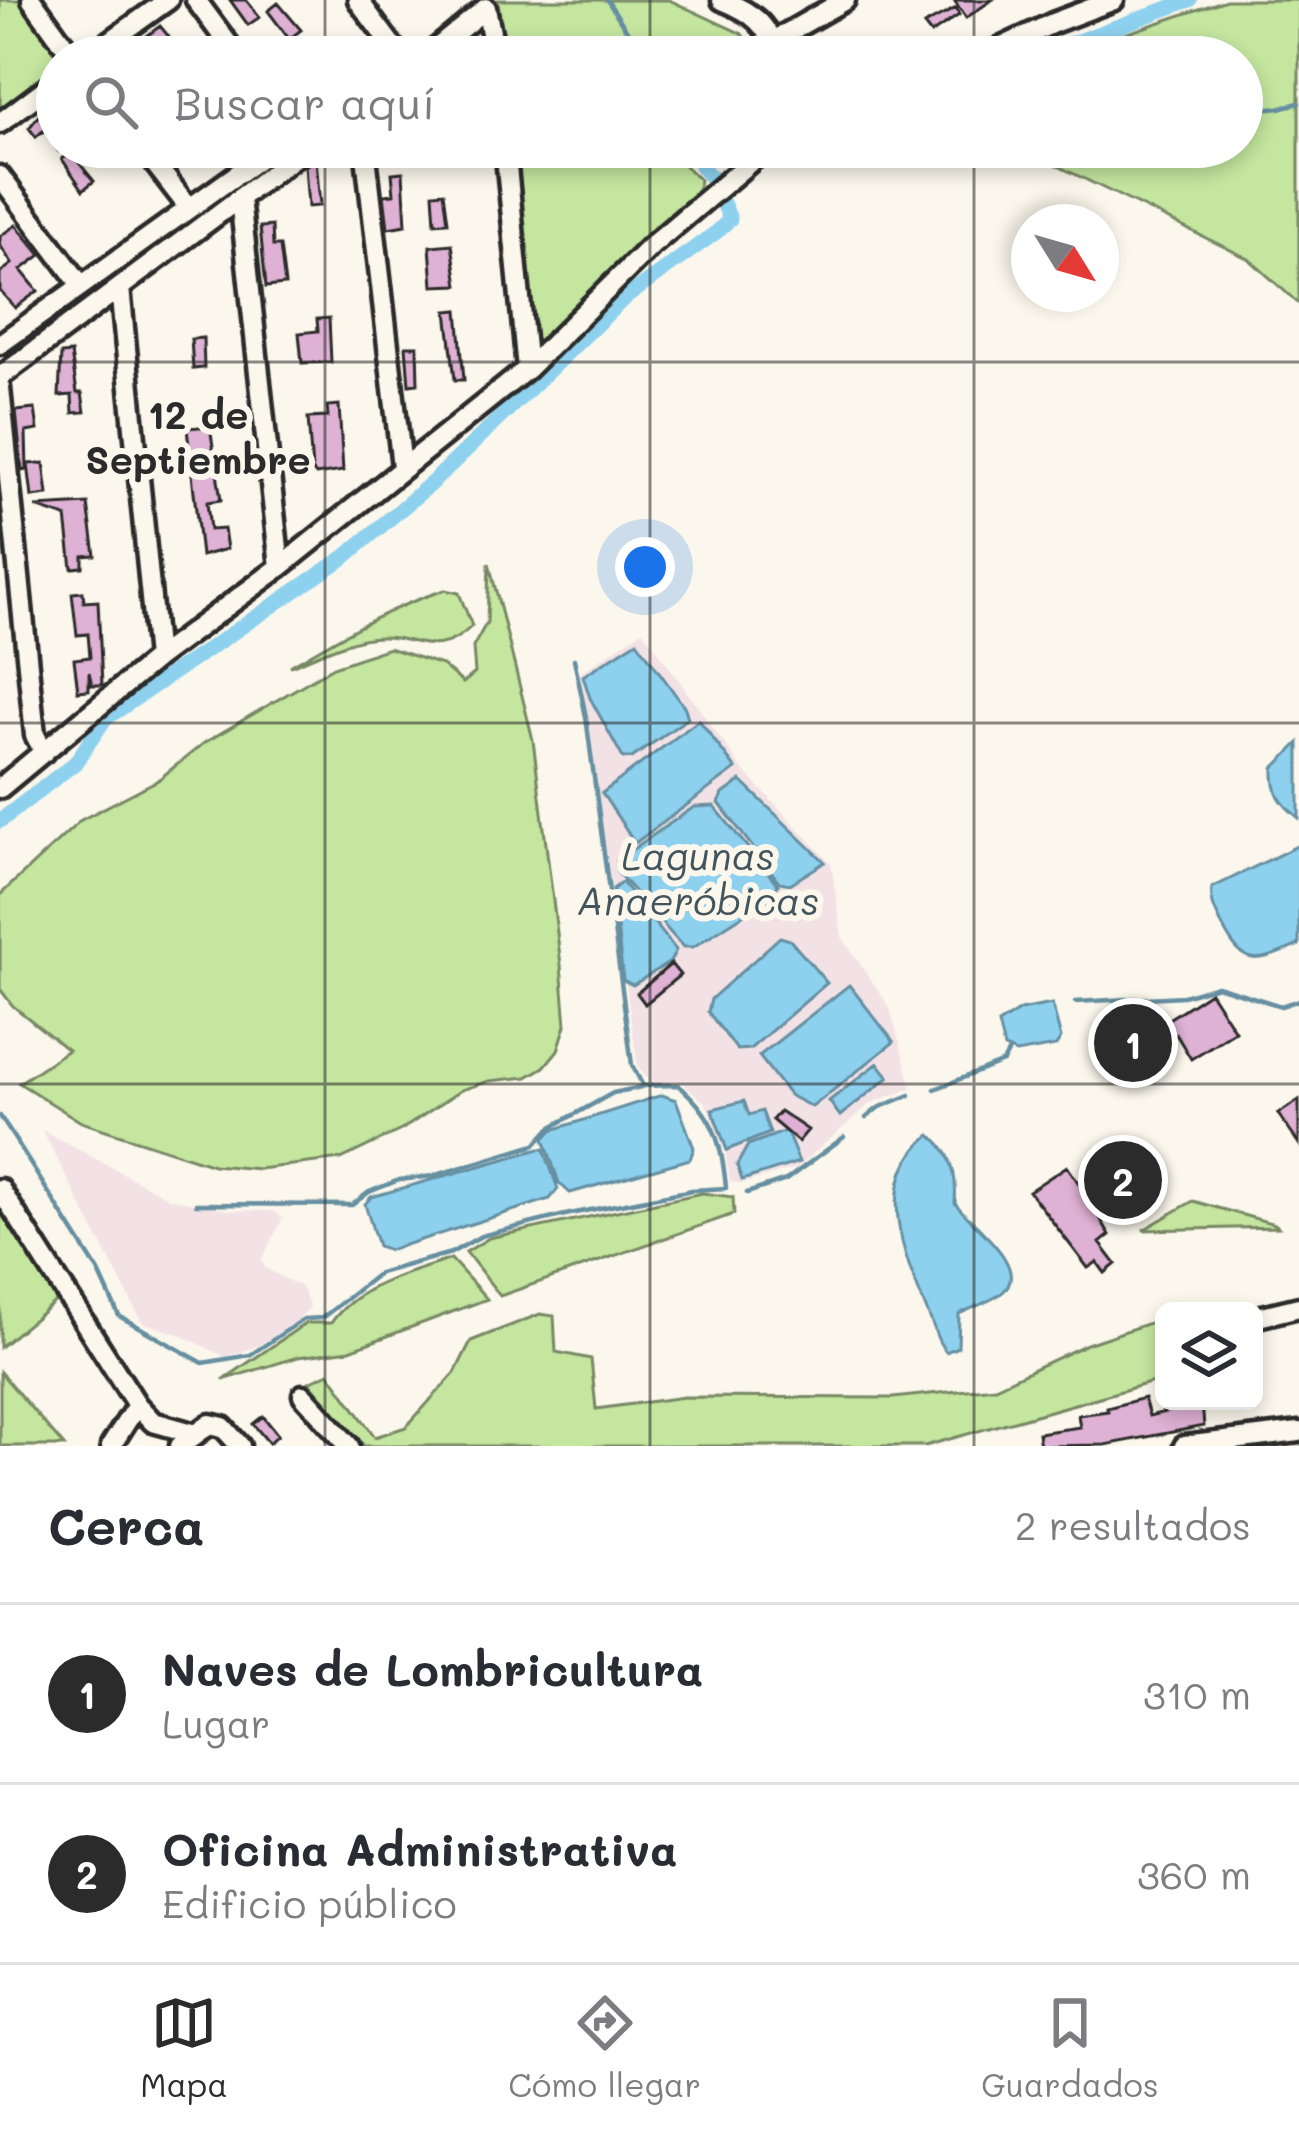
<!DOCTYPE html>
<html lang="es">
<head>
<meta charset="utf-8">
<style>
	:root { --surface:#fff; --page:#f7f7f7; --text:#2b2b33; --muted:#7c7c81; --line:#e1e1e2; --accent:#2b2b2b }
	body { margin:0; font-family:Mali,sans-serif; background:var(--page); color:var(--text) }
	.controls { position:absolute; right:36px; bottom:36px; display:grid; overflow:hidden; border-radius:18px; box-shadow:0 6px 18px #0003 }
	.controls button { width:108px; height:108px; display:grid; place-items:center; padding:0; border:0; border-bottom:3px solid var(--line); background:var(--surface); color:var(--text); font:60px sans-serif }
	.compass { position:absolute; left:1011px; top:204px; width:108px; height:108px; border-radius:50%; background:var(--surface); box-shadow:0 6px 18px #0003; rotate:127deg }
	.you { position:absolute; left:645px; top:567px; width:42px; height:42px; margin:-30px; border:9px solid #fff; border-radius:50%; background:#1a73e8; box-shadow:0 0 0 18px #1a73e833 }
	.badge { display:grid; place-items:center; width:78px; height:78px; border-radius:50%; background:var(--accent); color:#fff; font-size:39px; font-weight:700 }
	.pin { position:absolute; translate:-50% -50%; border:6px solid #fff; box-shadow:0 3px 12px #0006 }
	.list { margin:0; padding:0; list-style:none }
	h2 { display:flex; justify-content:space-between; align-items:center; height:156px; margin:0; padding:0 48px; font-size:51px }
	h2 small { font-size:39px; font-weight:400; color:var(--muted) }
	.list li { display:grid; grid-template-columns:78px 1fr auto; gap:36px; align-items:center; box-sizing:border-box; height:180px; padding:0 48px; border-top:3px solid var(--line) }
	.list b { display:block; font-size:45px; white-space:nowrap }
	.list p { margin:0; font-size:39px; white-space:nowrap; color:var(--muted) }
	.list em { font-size:39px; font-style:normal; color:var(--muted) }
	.icon { flex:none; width:66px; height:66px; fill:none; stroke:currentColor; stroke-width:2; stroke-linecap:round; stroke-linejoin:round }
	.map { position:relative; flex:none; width:1299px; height:1446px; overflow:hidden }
	.search { position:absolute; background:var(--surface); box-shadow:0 6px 18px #0003; left:36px; right:36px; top:36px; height:132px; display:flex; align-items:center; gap:30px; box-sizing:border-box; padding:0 42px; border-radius:66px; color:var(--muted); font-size:45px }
	.sheet { height:516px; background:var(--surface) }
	nav { display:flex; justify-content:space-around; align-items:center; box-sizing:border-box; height:168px; border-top:3px solid var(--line); background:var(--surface); font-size:33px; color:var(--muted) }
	nav a { display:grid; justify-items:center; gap:6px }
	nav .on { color:var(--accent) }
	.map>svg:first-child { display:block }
	.built { fill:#f3e2e5 }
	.green { fill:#c4e69f; stroke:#788865; stroke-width:3 }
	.water { fill:#8dd1ef; stroke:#668fa1; stroke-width:3 }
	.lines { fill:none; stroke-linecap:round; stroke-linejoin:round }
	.stream { stroke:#668fa1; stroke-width:4.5 }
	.canal { stroke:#8dd1ef; stroke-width:15 }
	.building { fill:#dfb1d4; stroke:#2b2b2b; stroke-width:3 }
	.minor-casing { stroke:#2b2b2b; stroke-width:27 }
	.minor { stroke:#fbf7ec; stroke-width:18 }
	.grid { fill:none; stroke:#2b2b2b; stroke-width:3; stroke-opacity:0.55 }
	.labels { text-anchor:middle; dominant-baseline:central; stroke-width:12; stroke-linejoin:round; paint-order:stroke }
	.neighbourhood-label { font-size:39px; font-weight:bold; fill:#2b2b2b; stroke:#fbf7ec }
	.water-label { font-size:39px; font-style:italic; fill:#44545c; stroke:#fbf7ec }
</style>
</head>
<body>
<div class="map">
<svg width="1299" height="1446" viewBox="0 0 1299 1446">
	<rect width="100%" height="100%" fill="#fbf7ec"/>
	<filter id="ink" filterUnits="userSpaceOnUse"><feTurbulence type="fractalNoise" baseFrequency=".00833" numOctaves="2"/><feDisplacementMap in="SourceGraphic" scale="24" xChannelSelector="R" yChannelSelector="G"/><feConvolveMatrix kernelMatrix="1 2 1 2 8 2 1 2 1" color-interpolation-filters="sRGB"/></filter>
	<g filter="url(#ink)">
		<path class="built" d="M643,630L743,770L831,863L842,937L890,1008L912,1088L871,1103L797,1168L740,1184L730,1181L725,1152L706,1103L678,1080L654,1085L638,1068L580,673Z
			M42,1130L169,1198L228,1210L273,1211L283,1218L262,1259L265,1268L301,1287L310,1307L292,1326L253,1348L225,1357L181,1335L142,1322Z"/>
		<path class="green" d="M0,0H20L61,57H57V73L0,114Z
			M498,0H669L742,34L756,57H504Z
			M1226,0H1299V304L1249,259L1019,147H1242V57H1056Z
			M513,147H712L680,161L700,180L697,196L534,355Z
			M489,563L533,740L561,965L566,1025L558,1050L544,1067L527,1077L489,1081L461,1090L403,1129L341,1159L259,1169L213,1165L81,1122L19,1083L68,1050L13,1006L0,989V895L81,820L158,780L204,743L333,667L389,648L442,665L463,683L475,673L473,647L487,622Z
			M445,590L459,593L472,626C431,666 411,628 363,639C339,644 314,657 290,666C340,637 389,607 445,590Z
			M702,1193L733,1197L734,1214L500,1296L466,1252L489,1238Z
			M1193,1201L1275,1224L1278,1227L1143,1230Z
			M0,1205L62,1296L0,1347Z
			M451,1259L487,1299L350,1350L298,1357L223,1380L306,1323H331C358,1284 408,1274 451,1259Z
			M540,1314L554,1316L556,1352L591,1359L596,1409L684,1397L893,1398L995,1387L1087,1344L1164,1318V1379L925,1446H364L309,1382L329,1373L375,1437L406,1427L455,1373L471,1341Z
			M0,1372L64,1446H0Z"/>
		<path class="water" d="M637,641L685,708L688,718L632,758H623L590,698L583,676Z
			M699,720L736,769L635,843L602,793Z
			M1299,743V818C1280,803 1273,793 1274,768Z
			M741,781L825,862L790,884L779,882L719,803L723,794Z
			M714,806L778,885L771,897L693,947H683L617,872V860L694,807Z
			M1299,845V945C1258,962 1244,970 1222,925C1216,912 1210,903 1212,888Z
			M622,882L676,950L670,962L633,985L623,980L613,889Z
			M780,937L790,940L827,983L750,1049L737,1050L708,1012L711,999Z
			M849,985L894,1042L812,1107L789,1095L759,1056Z
			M1052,1004L1061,1038L1056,1046L1016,1053L1004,1048L998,1024L1020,1010Z
			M878,1063L889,1077L840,1116L829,1101Z
			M662,1095L676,1100L694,1148L690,1159L570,1193L559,1183L544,1139L552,1130Z
			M744,1101L749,1115L762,1111L770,1133L727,1150L712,1109Z
			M786,1131L799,1162L742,1180L737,1165L748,1145Z
			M930,1135C952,1150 957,1177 955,1203C970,1224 1030,1265 1004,1291C993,1301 973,1307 959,1314L958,1347L946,1352C936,1340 936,1332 930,1318C906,1261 870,1183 930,1135Z
			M539,1149H544L558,1189L550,1199L389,1250L378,1246L365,1204L371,1197Z"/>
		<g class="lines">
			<path class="stream" d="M607,0L642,54L651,57
				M1242,108H1279L1299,103
				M772,147L810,153L829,147
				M1075,1002L1183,996L1217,986L1281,1006L1299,1000
				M935,1089L1003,1062L1009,1051
				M0,1116L99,1272L119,1316L203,1363L250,1355L304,1319L322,1318L379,1273L451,1253L481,1236L565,1215L692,1190L726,1188C722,1142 713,1114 678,1085L643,1086L632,1065L586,717L574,659
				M866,1118L878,1108L910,1095
				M747,1193L786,1180L844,1137
				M196,1204L352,1205L369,1192L399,1180L433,1176L535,1145L550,1128L613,1093L641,1087"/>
			<path class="canal" d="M1034,57L1190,0
				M697,147L701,166L715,182
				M0,821L75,763L105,719L345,557L435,480L621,301L718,231L730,219L723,203"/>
		</g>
		<path class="building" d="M230,0H246L260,17L248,25Z
			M954,0H992L966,18Z
			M278,3L301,30L289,39L268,11Z
			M956,8L959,15L931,34L924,25Z
			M160,26L175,44L157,57H150L140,41Z
			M43,110L57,125V149L44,130L36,137L29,128Z
			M71,153L94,181L83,190L62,159Z
			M316,158L320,206L308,207L305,166Z
			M403,172L406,225L388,228L384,195L394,194L392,173Z
			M444,192L448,222L435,223L433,193Z
			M16,225L41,255L21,270L38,291L15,308L0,291V273L12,264L0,245V236Z
			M272,226L273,246H280L285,285L266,287L260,227Z
			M452,244L458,285L433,286L430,246Z
			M458,310L464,380H455L447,311Z
			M329,318L331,362L302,363L299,333L318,331L317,319Z
			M203,338L204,368L193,369L191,339Z
			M406,346H417L418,384L409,385Z
			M71,353L77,393H82L85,412L73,413L72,395L59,396L61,354Z
			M339,405L343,471L316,475L312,470L308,418L328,417L327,406Z
			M35,409L38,430L26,432L27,470L22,471L16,411Z
			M210,426L221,500L207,502L210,530L224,529L227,549L201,556L187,428Z
			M44,463L48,495L32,497L28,464Z
			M88,504L95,555L83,556V567L72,568L66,517L36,507Z
			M83,592L84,602L98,601L102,685H92L89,672V690L78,691L74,659L90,657L88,634L77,635L72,593Z
			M671,964L680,975L645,1004L637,993Z
			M1210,992L1235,1031L1191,1059L1176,1034L1111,1076L1094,1049L1155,1009L1164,1022Z
			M1299,1100V1144L1278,1114Z
			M780,1111L808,1130L798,1142L772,1120Z
			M1115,1160L1132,1185L1110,1201L1115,1207L1100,1218L1110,1235L1100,1243L1116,1264L1105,1273L1097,1262L1088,1268L1029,1191L1067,1166L1080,1185Z
			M1144,1398L1149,1416L1202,1403L1204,1426L1105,1445L1040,1446L1038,1433L1080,1427L1078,1415L1108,1411L1107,1408Z
			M263,1416L278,1435L269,1443L253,1424Z"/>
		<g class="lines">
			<g class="minor-casing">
				<path id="minor" d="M32,0L73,57
					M196,0L238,57
					M358,0L399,55L396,57
					M722,0C749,11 773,25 773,57
					M773,41L845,0
					M88,57L168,0
					M426,57L486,8L496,57
					M981,57L1053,23L1114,0
					M0,123L57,80
					M142,147L189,208
					M365,147L402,467
					M505,147L527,369
					M0,176L81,285
					M240,198L280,567
					M120,288L157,658
					M0,344L275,147
					M0,377L308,147
					M0,388L35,735L44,752
					M0,788L157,658L280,567L527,369L651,246L768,147
					M0,1189L137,1405L153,1422L196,1434
					M1254,1318L1299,1307
					M303,1395L349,1446
					M111,1446L137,1405
					M180,1446L210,1424L223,1427L240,1446
					M1184,1446L1299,1432"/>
			</g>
			<use href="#minor" class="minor"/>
		</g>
	</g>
	<path class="grid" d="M325,0V57M650,0V57M974,0V57M325,147V1446M650,147V1446M974,147V1446M0,362H1299M0,723H1299M0,1084H1299"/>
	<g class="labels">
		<g class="neighbourhood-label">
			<text x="198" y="413">12 de<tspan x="198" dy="45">Septiembre</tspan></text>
		</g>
		<g class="water-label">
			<text x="698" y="854">Lagunas<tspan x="698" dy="45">Anaeróbicas</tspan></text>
		</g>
	</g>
</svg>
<div class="controls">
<button><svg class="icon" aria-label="layers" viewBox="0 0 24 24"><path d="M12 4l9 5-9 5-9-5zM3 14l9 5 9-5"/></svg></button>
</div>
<svg class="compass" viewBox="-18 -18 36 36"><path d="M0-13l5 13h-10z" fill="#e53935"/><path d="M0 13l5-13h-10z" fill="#7c7c81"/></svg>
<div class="you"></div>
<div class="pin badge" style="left:1133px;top:1043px">1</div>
<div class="pin badge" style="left:1123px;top:1180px">2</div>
<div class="search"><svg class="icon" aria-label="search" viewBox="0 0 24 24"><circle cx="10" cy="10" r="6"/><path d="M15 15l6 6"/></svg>Buscar aquí</div>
</div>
<section class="sheet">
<h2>Cerca<small>2 resultados</small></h2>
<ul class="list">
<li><span class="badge">1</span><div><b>Naves de Lombricultura</b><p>Lugar</p></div><em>310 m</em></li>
<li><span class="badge">2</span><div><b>Oficina Administrativa</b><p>Edificio público</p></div><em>360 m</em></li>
</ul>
</section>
<nav>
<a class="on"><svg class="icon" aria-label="map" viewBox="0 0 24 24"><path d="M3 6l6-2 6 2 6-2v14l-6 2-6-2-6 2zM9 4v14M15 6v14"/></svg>Mapa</a>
<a><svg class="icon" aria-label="directions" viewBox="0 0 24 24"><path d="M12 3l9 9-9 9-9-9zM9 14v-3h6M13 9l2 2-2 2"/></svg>Cómo llegar</a>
<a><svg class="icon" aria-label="saved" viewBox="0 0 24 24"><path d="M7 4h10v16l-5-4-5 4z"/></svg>Guardados</a>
</nav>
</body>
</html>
